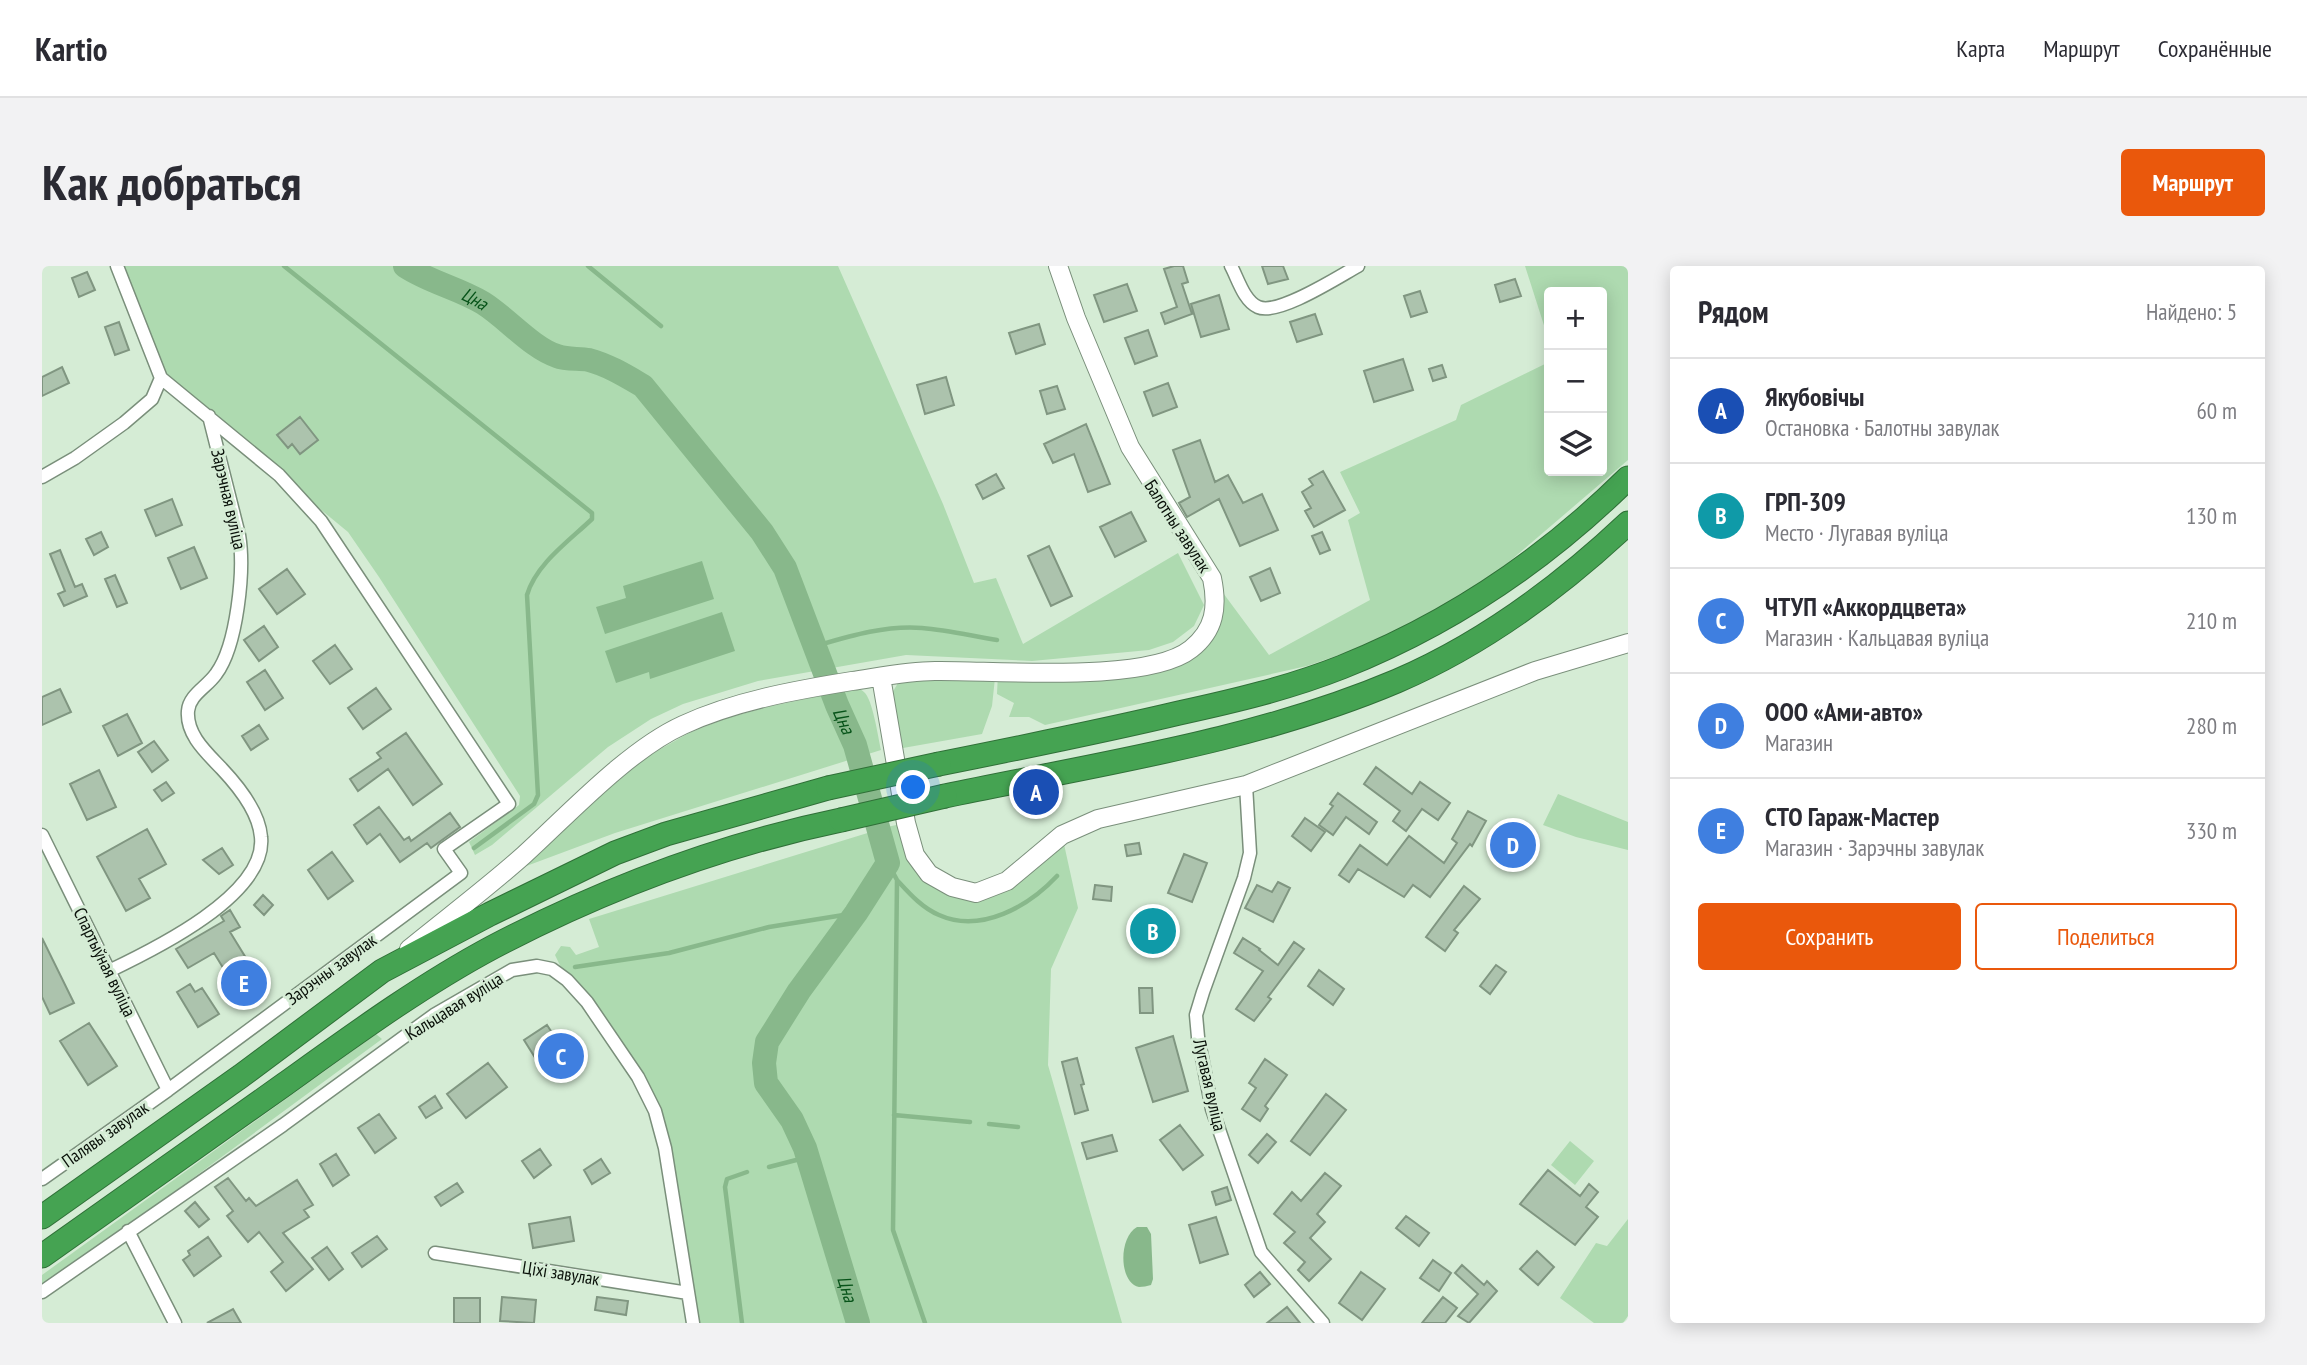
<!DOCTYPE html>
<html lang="ru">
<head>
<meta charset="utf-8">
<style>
	:root { --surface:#fff; --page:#f2f2f3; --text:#2b2b33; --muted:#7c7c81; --line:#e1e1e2; --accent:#ea580c }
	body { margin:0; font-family:"PT Sans Narrow",sans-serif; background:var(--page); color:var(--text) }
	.controls { position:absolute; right:21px; top:21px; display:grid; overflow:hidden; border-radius:7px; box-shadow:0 4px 18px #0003 }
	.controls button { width:63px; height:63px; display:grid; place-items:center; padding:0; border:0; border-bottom:2px solid var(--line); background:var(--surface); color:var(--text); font:35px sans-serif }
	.you { position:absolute; left:872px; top:522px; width:24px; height:24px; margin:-18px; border:5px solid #fff; border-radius:50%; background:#1a73e8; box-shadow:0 0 0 10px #1a73e833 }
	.badge { display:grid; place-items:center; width:46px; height:46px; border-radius:50%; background:var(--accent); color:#fff; font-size:23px; font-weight:700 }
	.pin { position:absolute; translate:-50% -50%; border:4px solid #fff; box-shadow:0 2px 7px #0006 }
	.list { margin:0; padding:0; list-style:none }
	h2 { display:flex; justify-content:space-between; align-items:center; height:91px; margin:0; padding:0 28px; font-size:30px }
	h2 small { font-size:23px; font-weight:400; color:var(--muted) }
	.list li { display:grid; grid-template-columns:46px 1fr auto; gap:21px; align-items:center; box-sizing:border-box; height:105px; padding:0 28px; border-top:2px solid var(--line) }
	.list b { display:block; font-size:26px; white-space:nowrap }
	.list p { margin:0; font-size:23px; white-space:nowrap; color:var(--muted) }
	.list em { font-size:23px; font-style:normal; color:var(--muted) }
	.actions { display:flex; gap:14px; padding:21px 28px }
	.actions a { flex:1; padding:16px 0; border:2px solid var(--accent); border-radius:7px; text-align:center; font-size:24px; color:var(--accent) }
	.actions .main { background:var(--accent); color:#fff }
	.icon { flex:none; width:38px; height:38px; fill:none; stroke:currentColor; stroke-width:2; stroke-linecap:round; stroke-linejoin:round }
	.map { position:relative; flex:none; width:1586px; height:1057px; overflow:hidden; border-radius:7px }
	header { display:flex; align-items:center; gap:42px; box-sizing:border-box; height:98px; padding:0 35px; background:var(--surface); border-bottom:2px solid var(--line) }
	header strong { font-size:33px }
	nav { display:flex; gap:38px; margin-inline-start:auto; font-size:24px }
	.intro { display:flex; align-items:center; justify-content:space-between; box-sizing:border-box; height:168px; padding:0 42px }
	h1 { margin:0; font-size:49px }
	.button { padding:18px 32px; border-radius:7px; background:var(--accent); color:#fff; font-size:24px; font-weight:700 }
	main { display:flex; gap:42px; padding:0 42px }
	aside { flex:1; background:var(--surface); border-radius:7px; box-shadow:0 4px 18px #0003 }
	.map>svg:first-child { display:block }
	.green { fill:#aedab0 }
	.water { fill:#88b88b }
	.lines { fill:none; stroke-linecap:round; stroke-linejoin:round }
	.stream { stroke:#88b88b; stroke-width:4.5 }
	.river { stroke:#88b88b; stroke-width:24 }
	.building { fill:#acc3ad; stroke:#809681; stroke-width:2 }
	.street-casing { stroke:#7a8f7b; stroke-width:15 }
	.secondary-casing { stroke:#7a8f7b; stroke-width:20 }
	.highway-casing { stroke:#307038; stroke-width:25 }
	.street { stroke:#fff; stroke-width:12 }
	.secondary { stroke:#fff; stroke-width:18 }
	.highway { stroke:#45a352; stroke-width:23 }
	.highway-bridge-casing { stroke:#307038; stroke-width:25; stroke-linecap:butt }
	.highway-bridge { stroke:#45a352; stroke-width:23 }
	.labels { text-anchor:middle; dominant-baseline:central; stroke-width:6; stroke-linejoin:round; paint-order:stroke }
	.street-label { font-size:18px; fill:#091009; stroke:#d5ecd5 }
	.water-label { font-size:19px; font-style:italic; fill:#075319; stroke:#d5ecd5 }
</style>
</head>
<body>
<header>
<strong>Kartio</strong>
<nav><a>Карта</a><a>Маршрут</a><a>Сохранённые</a></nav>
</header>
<div class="intro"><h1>Как добраться</h1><a class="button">Маршрут</a></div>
<main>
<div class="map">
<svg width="1586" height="1057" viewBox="0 0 1586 1057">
	<rect width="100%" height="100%" fill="#d5ecd5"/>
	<path class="green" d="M75,0H796L901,238L932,317L954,312L981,378L1136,287L1162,339L1152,360L1131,376L1107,384L990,395L864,389L716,415L641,438L609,453L566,481L450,579L433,589L427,576L477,539L478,530L337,311L306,266L119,112Z
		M1483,0H1586V194L1454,307L1381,354L1320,381L1265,400L1003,459L987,451H967L972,437L955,428L956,406L1083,403L1160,373L1170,312L1227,389L1328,334L1306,254L1318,247L1298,206L1414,154L1419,139L1507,96V205H1560V26H1507V75Z
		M869,411L953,412L950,440L940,468L861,482L850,427L856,417Z
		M811,423C816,423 818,422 822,426C831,434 836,471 839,484L573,567L479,602V596L606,490L647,467L682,453L725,441Z
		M1516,528L1586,556V584L1534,571L1501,559Z
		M864,557L873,589L934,627L1020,569L1036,642L1009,703L1006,799L1080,1057H651L613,845L525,714L513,689L519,680L528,681L534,689L557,681L547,653L845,561Z
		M334,768L340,773L0,1023V1009Z
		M1528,875L1552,895L1533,919L1509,899Z
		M1586,953V1050L1581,1057H1552L1518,1032L1554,977L1565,980Z"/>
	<path class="water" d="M660,295L672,333L563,368L554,341L584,332L581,320Z
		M680,346L693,385L608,413L607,406L574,417L563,385Z
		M1095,961H1105L1109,968L1111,1013L1109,1019C1105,1020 1101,1021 1097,1021C1077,1017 1076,972 1095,961Z"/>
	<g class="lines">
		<path class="stream" d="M242,0L550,247V253C527,275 494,298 485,329L496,529L492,538L432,582
			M546,0L619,60
			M774,380C808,370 844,359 880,362C905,364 930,370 955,374
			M846,597L855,614L851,964L883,1057
			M855,614C867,627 880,642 897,649C939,668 987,640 1015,610
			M533,701L627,687L727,661L814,647
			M852,849L928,856
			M947,858L976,861
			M727,901L766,891
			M700,1057L683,921L685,913L705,906"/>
		<path class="river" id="s1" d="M363,0C387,16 416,22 441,37C465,52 490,82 515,90C525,94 537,92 547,94C566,99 584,110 601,120L720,266L743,302L795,439L813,479L846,597L814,647L757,725L725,776L722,797L724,817L750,854L763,882L816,1057"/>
	</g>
	<path class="building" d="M1132,0H1141L1146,16L1140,18L1150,48L1123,58L1119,47L1135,41L1122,3Z
		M1220,0H1241L1246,13L1226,18Z
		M45,6L53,24L37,31L30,12Z
		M1473,13L1479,30L1458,36L1453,19Z
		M1085,18L1095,45L1062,56L1052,29Z
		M1378,25L1385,46L1369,51L1362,30Z
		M1177,29L1187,63L1159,71L1149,38Z
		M1273,48L1280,68L1255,76L1248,56Z
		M77,56L87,84L73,89L63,61Z
		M997,58L1003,78L974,88L967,67Z
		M1106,64L1115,90L1093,98L1083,72Z
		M1361,93L1371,124L1332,136L1322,105Z
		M1400,99L1404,111L1391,115L1387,103Z
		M20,101L27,117L0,130V111Z
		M904,111L912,139L883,148L875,119Z
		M1126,117L1135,141L1111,150L1102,126Z
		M1015,120L1023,143L1005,148L998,125Z
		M258,151L276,174L258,188L250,178L246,182L235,169Z
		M1044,158L1068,218L1046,226L1032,188L1011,197L1002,178Z
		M1158,174L1173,216L1186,209L1201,237L1220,228L1236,264L1198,280L1177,233L1145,251L1137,237L1148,231L1131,184Z
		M1281,205L1303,244L1272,261L1263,245L1269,242L1260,226L1271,219L1267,213Z
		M954,208L962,222L941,233L934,219Z
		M130,233L140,259L114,270L103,244Z
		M1089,246L1104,275L1073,291L1058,261Z
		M59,266L66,281L52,289L44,273Z
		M1280,266L1288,284L1278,288L1270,270Z
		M1007,280L1030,330L1009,340L986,290Z
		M152,281L165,312L139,323L126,292Z
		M18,284L33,321L40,318L45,330L22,340L16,328L23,325L8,288Z
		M1228,302L1238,327L1219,335L1208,311Z
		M245,303L263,328L235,348L217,323Z
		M73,309L85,337L75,341L63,313Z
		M222,360L236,381L217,395L202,374Z
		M293,379L310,403L288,418L271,395Z
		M223,404L241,432L223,444L205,416Z
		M334,422L349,443L321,463L306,442Z
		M18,423L29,446L0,459V431Z
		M85,448L100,477L76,490L61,460Z
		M217,459L226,473L209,484L200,470Z
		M364,467L400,518L371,539L346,503L316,525L308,513L339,492L335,487Z
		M112,475L126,494L110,506L96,486Z
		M1334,501L1370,528L1378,516L1408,537L1396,554L1380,543L1364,565L1351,555L1358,545L1322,518Z
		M57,504L74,541L45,554L28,518Z
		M124,516L132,527L120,535L112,524Z
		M1296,527L1335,556L1327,568L1304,551L1291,569L1277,559L1291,540L1288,538Z
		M337,541L362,574L367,571L369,575L408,547L418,561L389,582L385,577L358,596L338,568L325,578L312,559Z
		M1426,545L1444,555L1430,580L1428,578L1388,631L1371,619L1362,631L1316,603L1307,616L1297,609L1318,579L1345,599L1367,570L1402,597L1415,577L1410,573Z
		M1263,552L1283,566L1269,585L1250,570Z
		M105,563L124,598L97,613L108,632L84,645L55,591Z
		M1464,563L1491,576L1480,599L1453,586Z
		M1097,577L1099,588L1085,590L1083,579Z
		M180,582L191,599L177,608L161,594Z
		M290,586L311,615L286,633L266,604Z
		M1142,588L1165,597L1150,636L1126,627Z
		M1236,616L1248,622L1231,656L1203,642L1215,619L1230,626Z
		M1053,619L1070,621L1069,635L1051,633Z
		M1422,620L1438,633L1412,664L1416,667L1403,685L1384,671Z
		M221,629L231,639L222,649L212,639Z
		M188,644L198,661L188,666L220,718L199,731L172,687L146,702L134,683L182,655L179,650Z
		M1118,656L1120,671L1104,673L1102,658Z
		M0,672L32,737L8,748L0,731Z
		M1201,672L1218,683L1217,684L1236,699L1252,676L1262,683L1226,731L1229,733L1212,755L1194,743L1221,705L1192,687Z
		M1454,699L1464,706L1448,728L1438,720Z
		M1277,704L1302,723L1291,739L1266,720Z
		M148,718L153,726L160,722L177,748L156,761L135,726Z
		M1097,722H1110L1111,747H1098Z
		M47,757L75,800L46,819L18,775Z
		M505,759L528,794L504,809L482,774Z
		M1131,770L1146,825L1111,836L1094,782Z
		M1035,792L1042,818L1039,819L1046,844L1033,848L1020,796Z
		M1223,793L1245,809L1223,840L1226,843L1218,855L1200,843L1214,822L1207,817Z
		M446,797L465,821L424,852L405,828Z
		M1284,828L1304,844L1268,889L1249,875Z
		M393,830L400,842L384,852L377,841Z
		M337,848L354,872L333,887L316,862Z
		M1138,859L1161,889L1141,904L1118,874Z
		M1225,868L1234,876L1216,897L1207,889Z
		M1070,869L1075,885L1045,893L1040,877Z
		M498,883L509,899L492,912L480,895Z
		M294,888L307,909L291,920L278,898Z
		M559,893L568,907L550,918L542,904Z
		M1506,904L1538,930L1547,918L1556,926L1544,941L1556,951L1533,979L1478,938Z
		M1283,907L1299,920L1275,948L1283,956L1268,972L1289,993L1267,1015L1256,1004L1263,996L1242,977L1253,966L1232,948L1250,926L1259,935Z
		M186,912L204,935L207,932L214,940L255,914L271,939L262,944L267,951L241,967L271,1003L244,1025L229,1006L241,996L217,966L206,976L185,950L191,945L173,921Z
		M415,917L421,926L399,940L393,931Z
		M1185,921L1189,934L1174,939L1170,926Z
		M153,936L167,953L157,961L143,945Z
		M1364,950L1387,967L1377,980L1354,962Z
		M528,951L532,975L491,982L487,958Z
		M1174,951L1186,988L1158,997L1147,959Z
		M335,970L345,983L320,1001L310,987Z
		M166,971L179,990L152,1010L141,994L148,989L146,985Z
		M285,981L301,1003L287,1014L270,992Z
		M1495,985L1512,1001L1496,1019L1478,1003Z
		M1391,994L1409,1007L1397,1025L1378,1012Z
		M1420,999L1442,1019L1445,1015L1455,1025L1427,1057L1416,1050L1436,1028L1413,1007Z
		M1218,1006L1228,1018L1212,1031L1203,1019Z
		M1319,1006L1343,1023L1320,1054L1297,1037Z
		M460,1031L494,1034L492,1057L458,1055Z
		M555,1031L586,1035L584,1049L553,1044Z
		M1401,1031L1415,1042L1403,1057H1380Z
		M412,1032H438V1057H412Z
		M1245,1041L1258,1057H1225Z
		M191,1043L199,1057H165Z"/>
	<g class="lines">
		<g class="street-casing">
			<path id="street" d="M1189,0C1196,13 1202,35 1216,41C1236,50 1296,11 1316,0
				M0,211L33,192L82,157L110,133L119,112
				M1204,519L1208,587L1202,612L1161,726L1154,749L1156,771L1170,843L1219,986L1281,1057
				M0,569L126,824
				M67,705C111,684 225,629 219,571C217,546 196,520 180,503C165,487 144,469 146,445C147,429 165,421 174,408C195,380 203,304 197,269L167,150
				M0,913L126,824L419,607L402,583L467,538L279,255L237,209L119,112L75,0
				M86,965L133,1057
				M393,987L646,1027
				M0,1026L241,859L392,749L470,704L495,700L510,703L525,714L545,736L596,811L613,845L623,882L651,1057"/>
		</g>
		<g class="secondary-casing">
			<path id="secondary" d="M839,411L864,557L873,589L887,608L910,621L934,627L965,615L1020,569L1056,553L1204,519L1493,405L1586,377
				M367,683C405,652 445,622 482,589C527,548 586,484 641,459C693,435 754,424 810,415C837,411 866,405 893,405C952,404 1105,418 1149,383C1173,364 1176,341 1170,312L1088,181L1034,52L1016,0"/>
		</g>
		<g class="highway-casing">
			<path id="highway" d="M897,498C977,482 1057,466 1137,447C1192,435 1247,422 1300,401C1408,358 1504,293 1586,212
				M903,530C1055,498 1211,476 1355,415C1441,378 1518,321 1586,257
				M0,951L199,810L340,705L448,648L573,587L624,568L786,522
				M0,990C81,933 162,875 243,818C310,770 378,720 451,681C560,624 678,579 799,554"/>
		</g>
		<use href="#street" class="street"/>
		<use href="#secondary" class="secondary"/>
		<use href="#highway" class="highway"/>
		<g class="highway-bridge-casing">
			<path id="highway-bridge" d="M786,522L897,498
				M799,554L903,530"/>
		</g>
		<use href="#highway-bridge" class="highway-bridge"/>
	</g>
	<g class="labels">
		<g class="street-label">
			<text transform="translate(187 233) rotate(77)">Зарэчная вуліца</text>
			<text transform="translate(1136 260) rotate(57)">Балотны завулак</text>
			<text transform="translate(63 696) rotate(64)">Спартыўная вуліца</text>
			<text transform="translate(289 703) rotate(-36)">Зарэчны завулак</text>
			<text transform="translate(412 740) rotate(-32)">Кальцавая вуліца</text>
			<text transform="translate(1168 819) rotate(77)">Лугавая вуліца</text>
			<text transform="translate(63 868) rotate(-35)">Палявы завулак</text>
			<text transform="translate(519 1007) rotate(9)">Ціхі завулак</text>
		</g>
		<g class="water-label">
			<text stroke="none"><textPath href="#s1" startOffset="77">Цна</textPath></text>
			<text stroke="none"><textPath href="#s1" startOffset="665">Цна</textPath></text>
			<text stroke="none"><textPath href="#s1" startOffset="1295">Цна</textPath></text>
		</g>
	</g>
</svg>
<div class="controls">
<button>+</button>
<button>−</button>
<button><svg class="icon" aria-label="layers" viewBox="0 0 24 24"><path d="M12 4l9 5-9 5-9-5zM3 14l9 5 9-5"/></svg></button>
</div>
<div class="you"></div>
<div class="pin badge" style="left:994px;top:526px;background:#1a4fb4">A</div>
<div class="pin badge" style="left:1111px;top:665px;background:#0f9aa8">B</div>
<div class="pin badge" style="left:519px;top:790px;background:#3f7fe0">C</div>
<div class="pin badge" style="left:1471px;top:579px;background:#3f7fe0">D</div>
<div class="pin badge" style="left:202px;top:717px;background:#3f7fe0">E</div>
</div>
<aside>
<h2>Рядом<small>Найдено: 5</small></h2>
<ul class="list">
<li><span class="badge" style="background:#1a4fb4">A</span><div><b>Якубовічы</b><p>Остановка · Балотны завулак</p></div><em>60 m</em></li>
<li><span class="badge" style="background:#0f9aa8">B</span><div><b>ГРП-309</b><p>Место · Лугавая вуліца</p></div><em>130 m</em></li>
<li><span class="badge" style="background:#3f7fe0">C</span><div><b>ЧТУП «Аккордцвета»</b><p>Магазин · Кальцавая вуліца</p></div><em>210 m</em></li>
<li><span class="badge" style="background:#3f7fe0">D</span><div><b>ООО «Ами-авто»</b><p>Магазин</p></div><em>280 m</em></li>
<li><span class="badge" style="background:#3f7fe0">E</span><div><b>СТО Гараж-Мастер</b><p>Магазин · Зарэчны завулак</p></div><em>330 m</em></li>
</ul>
<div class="actions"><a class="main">Сохранить</a><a>Поделиться</a></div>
</aside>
</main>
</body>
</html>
